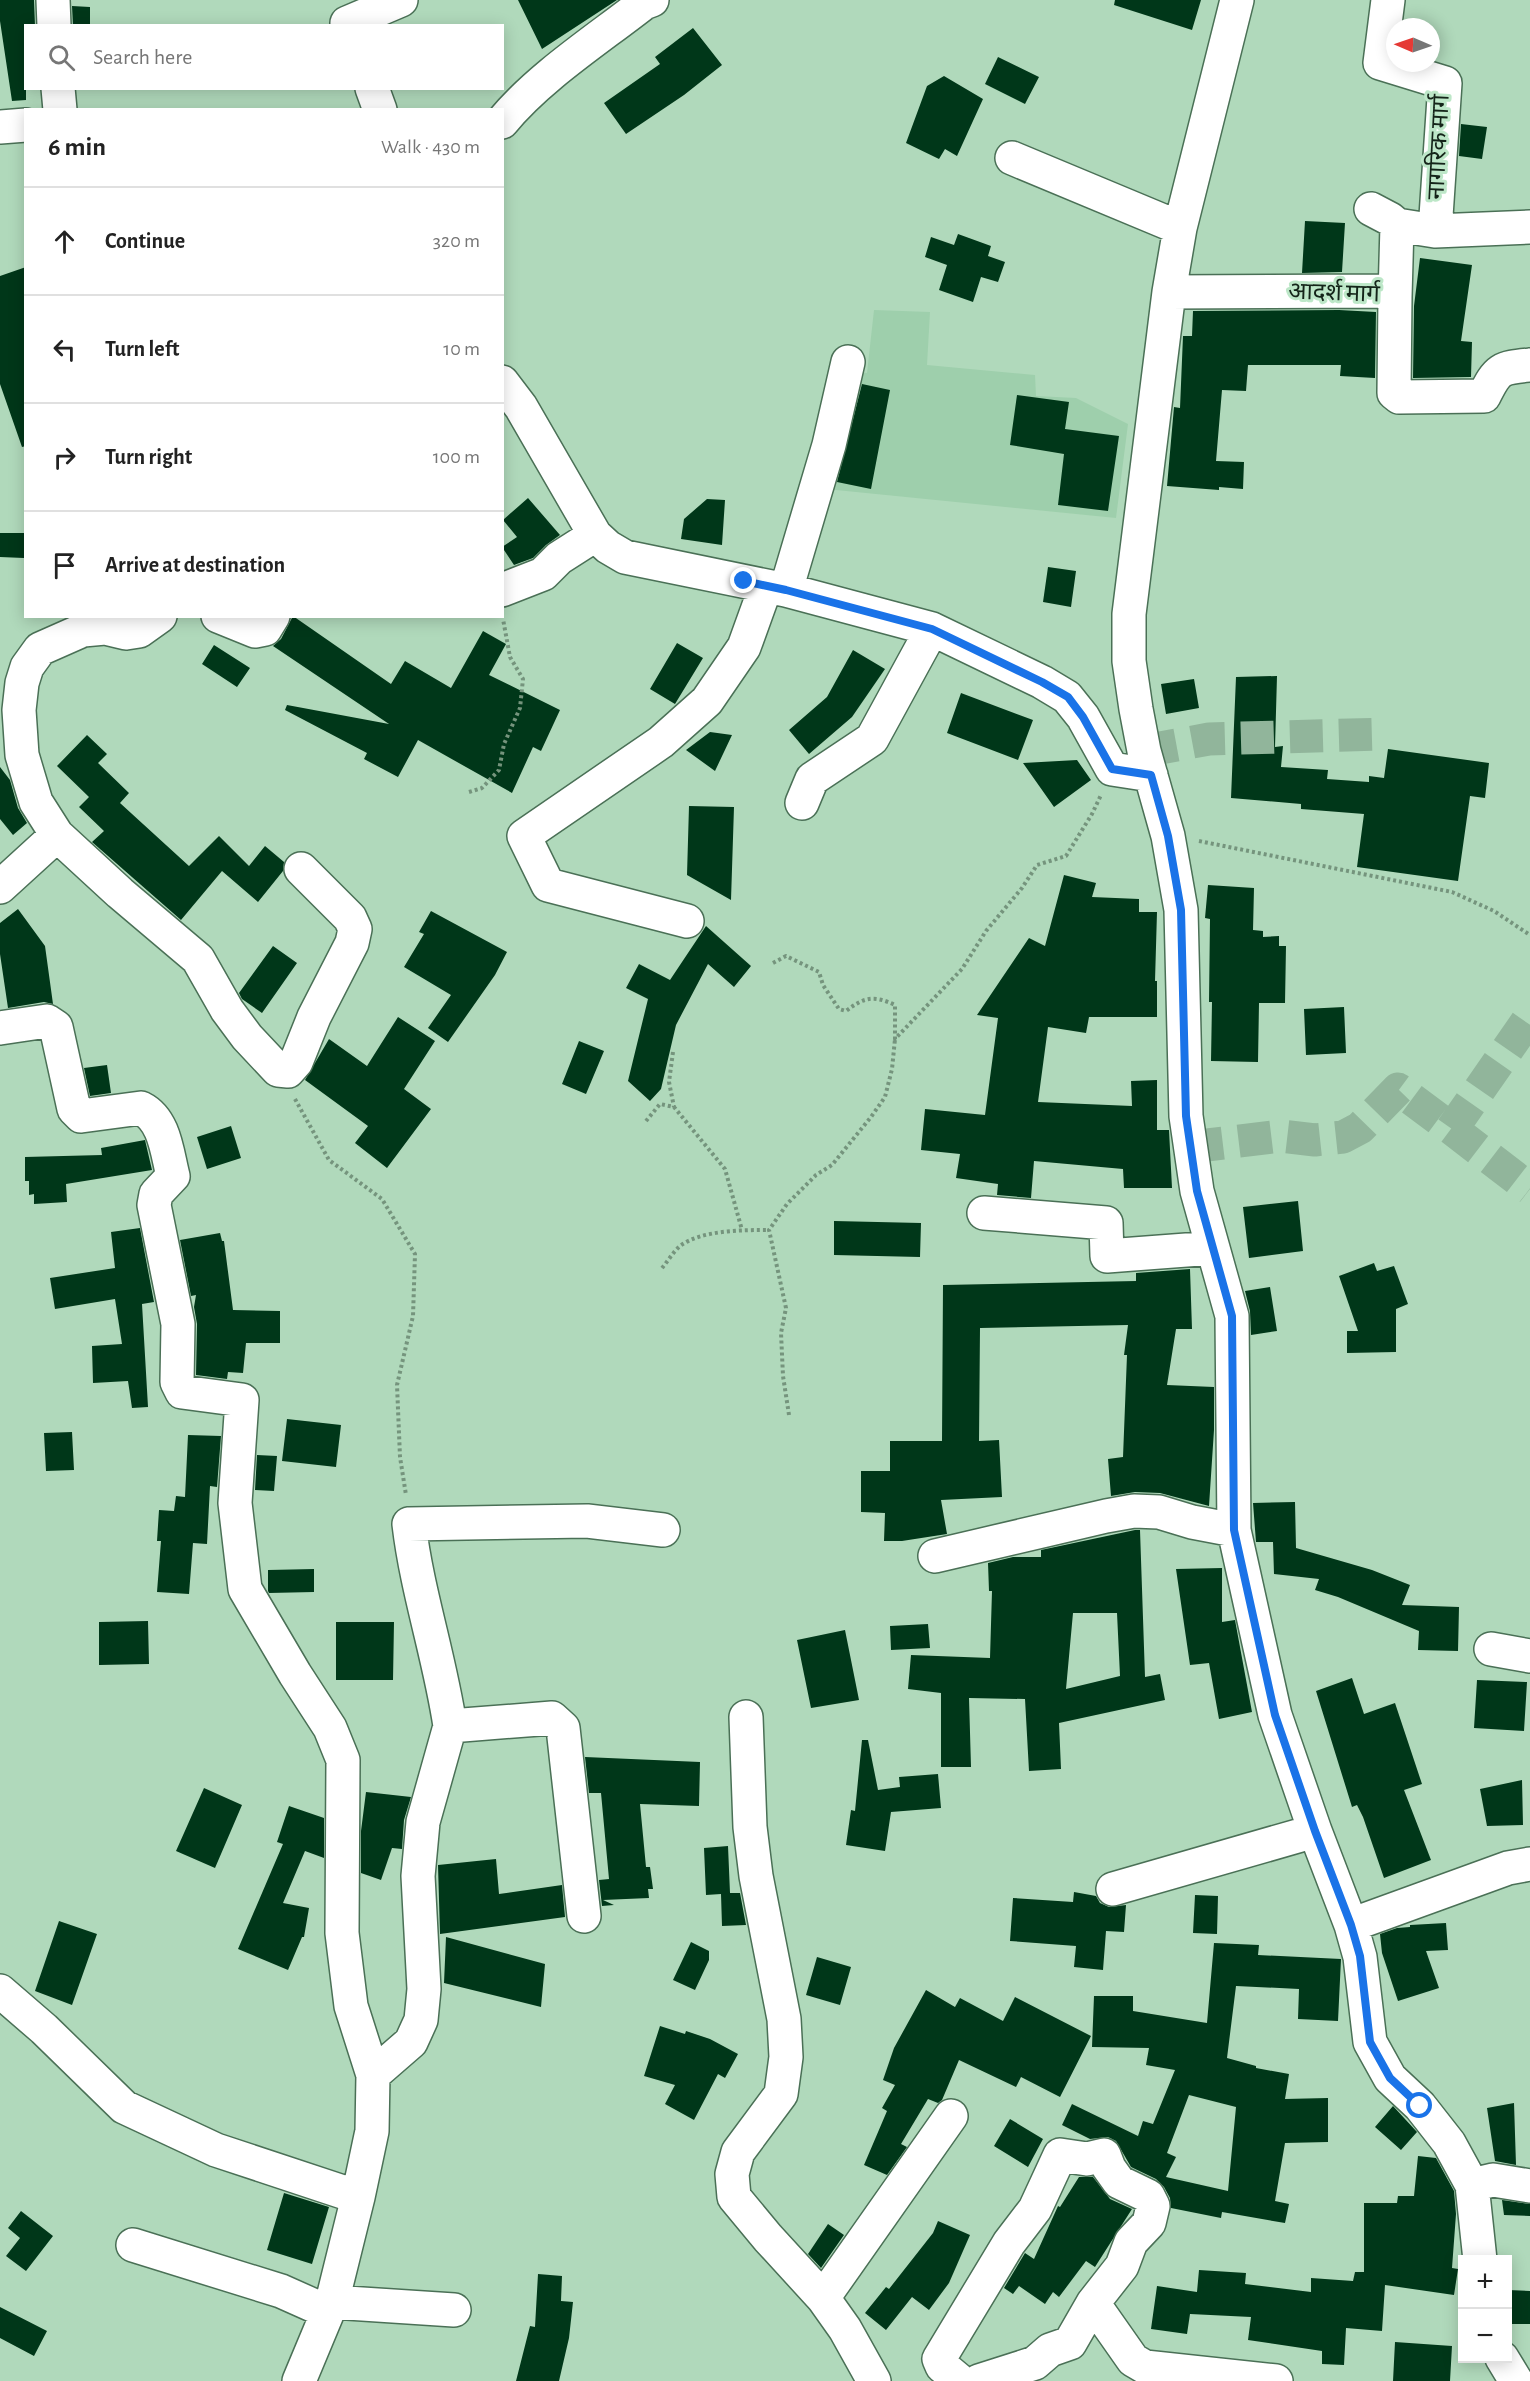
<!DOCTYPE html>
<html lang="en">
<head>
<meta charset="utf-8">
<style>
	:root { --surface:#fff; --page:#f6f6f6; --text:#222; --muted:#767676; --line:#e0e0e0 }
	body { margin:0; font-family:"Alegreya Sans","Noto Sans Devanagari",sans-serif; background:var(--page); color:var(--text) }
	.controls { position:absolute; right:18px; bottom:18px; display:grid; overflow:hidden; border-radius:0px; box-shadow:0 3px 15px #0003 }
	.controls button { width:54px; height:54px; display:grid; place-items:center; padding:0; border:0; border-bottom:2px solid var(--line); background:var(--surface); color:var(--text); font:30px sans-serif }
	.compass { position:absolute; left:1386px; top:18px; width:54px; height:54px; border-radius:50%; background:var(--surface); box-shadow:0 3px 15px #0003; rotate:272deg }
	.stop { position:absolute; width:18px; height:18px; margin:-14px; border:4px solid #1a73e8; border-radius:50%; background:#fff }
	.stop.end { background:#1a73e8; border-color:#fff; box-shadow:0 2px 6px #0008 }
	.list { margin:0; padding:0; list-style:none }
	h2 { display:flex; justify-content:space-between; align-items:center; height:78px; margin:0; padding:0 24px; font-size:26px }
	h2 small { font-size:20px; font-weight:400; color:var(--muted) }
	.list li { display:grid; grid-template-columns:39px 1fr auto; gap:18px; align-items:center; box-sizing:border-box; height:108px; padding:0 24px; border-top:2px solid var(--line) }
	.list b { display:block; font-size:22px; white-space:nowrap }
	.list em { font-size:20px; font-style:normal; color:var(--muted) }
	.icon { flex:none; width:33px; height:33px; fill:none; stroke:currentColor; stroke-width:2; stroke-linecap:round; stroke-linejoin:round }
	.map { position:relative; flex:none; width:1530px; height:2381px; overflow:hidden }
	.search { position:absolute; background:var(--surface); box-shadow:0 3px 15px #0003; left:24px; top:24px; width:480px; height:66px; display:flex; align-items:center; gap:15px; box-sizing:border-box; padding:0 21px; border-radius:0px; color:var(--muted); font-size:22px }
	.panel { position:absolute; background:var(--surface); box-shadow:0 3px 15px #0003; left:24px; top:108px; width:480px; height:510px; border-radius:0px }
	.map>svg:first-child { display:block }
	.built { fill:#9ecfac }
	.building { fill:#003719; fill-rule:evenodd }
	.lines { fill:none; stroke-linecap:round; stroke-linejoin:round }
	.minor-tunnel { stroke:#91b59b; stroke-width:33; stroke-dasharray:33 16; stroke-linecap:butt }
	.minor-casing { stroke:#4a7056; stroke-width:36 }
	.path { stroke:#75947d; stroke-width:4; stroke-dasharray:3 3; stroke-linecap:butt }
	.minor { stroke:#fff; stroke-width:33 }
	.route { stroke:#1a73e8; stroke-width:8 }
	.labels { text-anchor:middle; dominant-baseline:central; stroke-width:6; stroke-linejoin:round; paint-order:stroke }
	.street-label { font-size:24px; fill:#142419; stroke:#bde7c8 }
</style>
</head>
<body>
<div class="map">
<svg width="1530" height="2381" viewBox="0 0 1530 2381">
	<rect width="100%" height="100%" fill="#b0d9bb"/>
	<path class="built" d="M874,310L930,312L927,365L1035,375L1036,396L1076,398L1128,424L1116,518L826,489L849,370L867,373Z"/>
	<path class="building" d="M0,0H34L35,26H26V100L12,101L0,21Z
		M518,0H617L542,49Z
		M1115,0H1201L1192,30L1114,5Z
		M72,6L90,7V26H73Z
		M693,28L722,65L684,95L626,134L604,103L660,64L655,57Z
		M998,57L1039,77L1025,104L985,84Z
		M944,76L983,99L957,156L945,149L939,159L906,143L927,86Z
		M1461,124L1487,127L1482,159L1459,156Z
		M1305,221L1345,223L1342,272L1302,273Z
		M958,234L991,246L988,256L1005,262L998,282L981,277L973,302L939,290L947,265L925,257L931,237L954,245Z
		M1420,258L1472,265L1461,341L1472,342L1471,377L1413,378L1414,306Z
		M26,267V446L22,447L0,384V276Z
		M1339,310L1376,312L1375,378L1340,376L1341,365H1248L1246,391L1222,390L1216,461L1244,462L1243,489L1219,487V490L1167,486L1174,407L1180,408L1183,336H1192L1193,311Z
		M862,384L890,390L871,489L837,482Z
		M1017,395L1069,402L1065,429L1119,436L1108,511L1058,505L1064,454L1010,445Z
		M528,498L560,535L546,545L533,558L514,565L502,547L517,537L503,520Z
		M707,499L725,500L722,545L681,539L684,519Z
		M0,533H24V558L0,557Z
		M1048,567L1076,571L1071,607L1043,602Z
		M293,616L391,684L405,661L451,688L483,631L506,644L489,675L560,710L541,751L533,747L512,793L418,740L398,777L364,759L367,753L285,710L287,705L389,724L273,646L281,639Z
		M677,643L703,658L675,704L650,689Z
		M214,645L250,668L237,687L202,664Z
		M853,650L885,669L852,717L809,754L789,730L827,697Z
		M1277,676L1275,747L1283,746L1281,767L1328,770L1327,779L1369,782V776L1384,778L1388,749L1489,763L1485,798L1470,796L1458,881L1357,867L1364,814L1301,809V804L1231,798L1236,677Z
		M1194,679L1199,708L1166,714L1161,684Z
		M961,693L1033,720L1018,760L947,733Z
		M710,732L732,735L715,771L686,750Z
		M87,735L107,754L98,763L129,793L120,803L189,866L219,836L249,866L265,846L284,862L283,871L258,902L222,871L181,920L92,842L104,831L79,807L89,797L57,766Z
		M1077,760L1091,780L1054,807L1023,763Z
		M0,767L10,780L18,808L27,823L13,835L0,819Z
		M689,806L734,807L731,900L687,875Z
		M1064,875L1096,883L1092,897L1139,899V912H1157L1155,981H1157V1017H1089L1086,1033L1048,1027L1038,1102L1132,1106L1131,1081L1157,1080V1130H1169L1172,1188H1124L1123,1169L1034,1161L1031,1198L997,1195L998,1184L956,1178L960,1154L921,1150L925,1109L985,1115L998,1018L977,1015L1029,938L1045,946Z
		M1208,885L1254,888L1253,930L1263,931V937L1279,936V946H1286L1285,1003H1259L1258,1062L1211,1061L1212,1002H1209L1210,919L1205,918Z
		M18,909L45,946L53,1004L44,1002L8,1008L0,954V923Z
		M431,911L507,952L495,975L448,1042L428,1028L451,995L404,967L424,934L419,932Z
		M706,926L751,966L734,987L708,964L676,1025L661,1089L650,1101L628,1081L648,999L626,988L639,964L670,980Z
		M273,946L297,963L262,1013L242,999L239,993Z
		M1344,1007L1346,1053L1306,1055L1304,1009Z
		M398,1017L435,1041L404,1089L431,1109L387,1168L355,1143L368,1126L305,1080L329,1039L367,1066Z
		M579,1041L604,1051L586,1094L562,1084Z
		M107,1065L111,1093L90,1096L84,1068Z
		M231,1126L241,1158L207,1169L197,1137Z
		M145,1140L152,1170L66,1184L67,1202L34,1204V1194L29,1195V1181H25V1157L102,1155L101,1148Z
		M1298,1201L1303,1251L1249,1258L1243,1207Z
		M834,1221L921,1223L920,1257L834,1255Z
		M140,1228L154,1302L142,1304L148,1407L132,1408L128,1381L93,1383L92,1346L122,1344L115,1299L55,1309L50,1278L115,1268L111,1232Z
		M220,1233L222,1241H224L233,1310L280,1311V1343H246L243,1373L228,1372L227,1379L196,1375L197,1324L194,1307L196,1295L191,1296L180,1240Z
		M1374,1263L1377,1271L1394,1266L1408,1304L1396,1309V1352L1347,1353V1331H1358L1339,1276Z
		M1190,1269L1192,1329H1176L1167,1385L1214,1387V1430L1209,1506L1160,1493L1135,1492L1111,1496L1108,1459L1123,1457L1127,1355H1124L1128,1325L980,1328L979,1441L999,1440L1002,1497L941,1500L947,1534L902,1541H884L885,1513L861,1512V1471H890V1441H942L943,1285L1136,1281V1273Z
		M1270,1287L1277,1331L1251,1335L1250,1311L1245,1291Z
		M287,1419L341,1425L336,1467L282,1461Z
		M72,1432L74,1470L46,1471L44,1433Z
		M188,1435L221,1436L217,1487L210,1486L207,1544L193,1543L189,1594L157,1592L161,1541H157L159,1510L174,1511L176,1496L185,1497Z
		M257,1455L277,1456L274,1491L255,1490Z
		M1295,1502L1296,1548L1372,1570L1410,1585L1402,1605L1459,1607L1458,1651L1418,1650L1419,1631L1338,1597L1315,1590L1319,1579L1274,1574L1273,1542H1256L1253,1503Z
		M1135,1530H1140L1145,1677L1160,1674L1165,1700L1059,1723L1061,1769L1029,1771L1025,1699L969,1698L971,1767H941V1693L908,1689L911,1655L990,1658L992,1591H989L988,1563L1013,1557H1041V1550ZM1073,1613H1117L1120,1676L1066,1689Z
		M1222,1568V1622L1235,1620L1252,1712L1219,1719L1209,1663L1190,1665L1176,1569Z
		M314,1569V1592L269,1593L268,1591V1570Z
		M148,1621L149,1664L99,1665V1622Z
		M336,1622H394L393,1680H336Z
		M928,1624L930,1648L891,1650L890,1626Z
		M845,1630L859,1700L811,1708L797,1640Z
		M1352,1678L1364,1714L1395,1703L1422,1784L1404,1790L1431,1860L1384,1878L1363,1817L1357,1805L1352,1807L1316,1691Z
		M1477,1680L1527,1682L1524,1731L1474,1728Z
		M862,1740H868L878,1790L900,1787L899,1777L938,1774L941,1808L891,1812L885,1851L846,1845L851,1810L855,1811Z
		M585,1757L700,1762L699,1806L640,1804L646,1867H650L653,1889H648L649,1898L603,1900L614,1905L602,1906L599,1880L609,1879L601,1793H589Z
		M1522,1780L1523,1825L1487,1826L1480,1789Z
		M204,1788L242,1805L215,1868L176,1851Z
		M366,1792L411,1797L404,1820L402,1849L392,1848L381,1880L361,1873V1831Z
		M289,1806L324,1818V1858L305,1851L283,1903L309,1908L304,1937H302L288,1970L238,1949L283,1844L277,1842Z
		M728,1846L730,1893H740L746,1925L722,1926L721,1894L706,1895L704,1848Z
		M496,1859L499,1894L562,1885L565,1917L440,1934L438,1865Z
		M1074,1892L1096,1896L1100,1903L1109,1907L1126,1905L1124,1932L1106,1931L1103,1970L1074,1967L1076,1946L1010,1941L1013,1898L1073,1902Z
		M1195,1895L1218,1896L1217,1934L1193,1933Z
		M59,1921L97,1934L72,2005L35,1991Z
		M1446,1923L1448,1950L1426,1951L1439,1988L1398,2001L1382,1953L1380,1934L1397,1928L1410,1927V1925Z
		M446,1937L545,1964L541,2007L444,1983Z
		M691,1942L709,1951V1960L695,1990L673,1980Z
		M1214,1943L1259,1945L1258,1955L1341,1959L1338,2021L1298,2019L1299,1989L1236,1986L1227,2058L1256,2066V2068L1289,2074L1285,2099L1328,2098V2142L1285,2143L1275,2201L1289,2204L1285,2223L1222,2212L1221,2218L1171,2208L1170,2198L1164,2187L1156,2179L1131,2167L1116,2141L1108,2137L1090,2139L1062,2125L1072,2104L1138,2136L1143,2121L1153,2124L1175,2070L1146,2065L1149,2048L1092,2047L1094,1996H1133V2011L1207,2023ZM1189,2095L1236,2107L1228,2191L1166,2177L1176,2157L1167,2153Z
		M817,1957L851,1967L840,2005L806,1995Z
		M926,1990L955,2007L960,1998L1003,2021L1015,1997L1091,2036L1060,2097L1021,2077L1016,2087L959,2060L942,2100L938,2103L928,2099L901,2144L907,2147L887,2175L864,2165L887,2111L882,2108L895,2085L883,2080L894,2048Z
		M660,2026L685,2034L686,2031L710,2039L738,2054L725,2078L718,2074L694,2120L665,2104L675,2085L644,2076Z
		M1514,2103L1516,2165L1495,2161L1487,2108Z
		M1393,2106L1417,2132L1401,2150L1375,2127Z
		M1010,2119L1043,2139L1028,2167L994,2146Z
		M1418,2156L1436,2158L1454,2191L1456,2214L1452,2268L1458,2269L1454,2295L1385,2285L1382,2331L1346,2328L1344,2365L1322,2364V2351L1248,2340L1251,2317L1190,2314L1187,2334L1151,2329L1157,2286L1197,2292L1199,2270L1246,2273L1245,2284L1311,2292V2278L1353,2281L1355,2272H1364V2203H1397L1398,2196H1414Z
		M1079,2177H1093L1110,2199L1132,2209L1095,2267L1086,2261L1059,2297L1053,2292L1045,2304L1019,2286L1013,2294L1004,2288L1025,2253L1034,2259L1058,2206L1060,2207Z
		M284,2193L329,2207L312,2264L267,2250Z
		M1502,2200L1530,2204V2216L1504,2215Z
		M21,2211L53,2236L26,2271L6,2256L20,2238L8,2228Z
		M938,2221L970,2235L949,2283L929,2310L912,2297L886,2330L865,2313L886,2287L889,2289L933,2233Z
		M828,2224L844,2235L821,2268L808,2254Z
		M538,2274L562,2276L561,2301L573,2302L569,2338L559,2381H516L530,2326L535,2327Z
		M1508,2290L1530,2291V2324H1508Z
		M0,2307L47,2331L34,2356L0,2338Z
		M1395,2342L1452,2346L1450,2381H1393Z"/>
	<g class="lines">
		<path class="minor-tunnel" d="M1144,751L1209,739L1385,734
			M1452,1129L1530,1189
			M1190,1147L1281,1136L1315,1140L1343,1137L1360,1128L1398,1089L1452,1129L1530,1017"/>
		<g class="minor-casing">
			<path id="minor" d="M53,0L54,26
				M1237,0L1180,228L1169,292L1129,614V661L1136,709L1144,751L1168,836L1181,910L1186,1116L1197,1191L1232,1316L1234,1530L1275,1715L1315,1831L1351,1925L1360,1957L1370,2042L1390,2078L1420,2106L1449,2143L1472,2185L1480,2260
				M1388,0L1380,63L1445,83L1435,231
				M348,26L347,23L401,0
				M58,88L60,110
				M372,88L380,110
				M502,122C539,77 598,39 644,3L652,0
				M0,127L26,125
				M1012,158L1180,228
				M1371,209L1390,219L1397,225
				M1169,292L1380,291L1395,297L1394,393L1399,397L1484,396C1498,368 1500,368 1530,365
				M1395,297L1397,225L1435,231L1530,227
				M502,382L521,407L595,535L608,547L625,557L786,590L932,629L1042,682L1067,697L1083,717L1112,769L1151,775
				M502,590L543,574L559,558L595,535
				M786,590L829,445L848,362
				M218,616L255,631L265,629L273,616
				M802,803L812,779L872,739L932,629
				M57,835L120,893L198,959L227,1010L247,1037L278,1070L288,1071L296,1062L314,1017L352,943L355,929L350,918L301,869
				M0,887L57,835L36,802L22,755L19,710L22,683L27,667L40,649L83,630L105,628L126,633L139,631L160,616
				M687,921L548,885L524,836L661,742L707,701L744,647L766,586
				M0,1028L47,1021L56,1027L74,1109L81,1116L141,1108C165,1120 167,1153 173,1176L156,1194L154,1205L178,1324L177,1382L182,1392L242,1400L235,1503L245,1589L295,1674L330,1728L343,1760L342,1933L351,2006L373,2075L372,2131L358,2197L332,2302L299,2381
				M984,1213L1106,1223L1107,1256L1213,1248
				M935,1556L1106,1516L1134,1511L1159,1512L1192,1522L1234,1530
				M1491,1649L1530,1656
				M746,1717L750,1827L756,1876L784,2019L786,2057L781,2094L738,2152L732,2174L734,2197L768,2238L823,2298L845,2329L874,2381
				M450,1726C440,1658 417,1592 409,1524L587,1521L663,1530
				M1113,1889L1315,1831
				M1351,1925L1508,1868L1530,1864
				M0,1991L44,2029L124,2107L216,2150L358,2197
				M373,2075L411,2042L421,2020L424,1989L418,1876L423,1822L450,1726L552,1718L563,1728L584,1916
				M1472,2185L1493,2180L1530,2186
				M133,2245L281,2291L328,2312
				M823,2298L951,2116
				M332,2302L454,2310
				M1093,2303L1133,2360L1145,2367L1276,2381
				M1502,2358L1516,2381
				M960,2381L942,2366L939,2359L1009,2243L1035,2209L1060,2155L1087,2159L1104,2155L1109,2168L1119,2182L1148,2196L1153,2206L1149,2223L1131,2242L1122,2266L1093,2303L1070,2343L1050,2350L1035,2363L979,2381"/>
		</g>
		<path class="path" d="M469,792L482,788L499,770L504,744L520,708L523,679L510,657L503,619
			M1199,841L1452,892L1494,911L1530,935
			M773,963L786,956L819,972L823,985L839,1009L846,1011C864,997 874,995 895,1005V1039L962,969L986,931L1022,888L1037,865L1066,856L1092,814L1101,795
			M673,1052L669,1082L674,1107
			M295,1099L329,1160L382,1199L415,1254L413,1316L397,1385L400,1457L406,1495
			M646,1121L660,1104L674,1107L725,1169L742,1230
			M662,1268C668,1261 673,1252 680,1246C701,1230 743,1230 769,1230
			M789,1415L783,1376L781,1333L786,1308L769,1230L787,1204L816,1175L832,1165L871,1117L885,1097L892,1069L895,1039"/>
		<use href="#minor" class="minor"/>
	</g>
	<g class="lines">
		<path class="route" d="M744,581L786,590L932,629L1042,682L1068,697L1083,717L1112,769L1151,775L1168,836L1181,910L1186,1116L1197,1191L1232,1316L1234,1530L1275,1715L1315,1831L1351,1925L1360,1956L1370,2042L1390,2078L1420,2106"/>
	</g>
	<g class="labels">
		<g class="street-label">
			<text transform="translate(1439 147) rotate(-87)">नागरिक मार्ग</text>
			<text transform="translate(1334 293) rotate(2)">आदर्श मार्ग</text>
		</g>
	</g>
</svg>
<div class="controls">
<button>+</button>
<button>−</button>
</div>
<svg class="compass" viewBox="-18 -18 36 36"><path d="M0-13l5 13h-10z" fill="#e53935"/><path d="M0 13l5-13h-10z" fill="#767676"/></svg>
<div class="stop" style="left:1420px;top:2106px"></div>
<div class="stop end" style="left:744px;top:581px"></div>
<div class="search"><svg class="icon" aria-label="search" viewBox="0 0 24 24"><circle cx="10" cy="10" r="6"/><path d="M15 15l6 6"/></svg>Search here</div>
<section class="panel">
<h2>6 min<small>Walk · 430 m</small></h2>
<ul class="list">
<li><svg class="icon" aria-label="ahead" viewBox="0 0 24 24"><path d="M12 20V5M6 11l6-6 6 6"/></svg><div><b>Continue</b></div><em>320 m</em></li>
<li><svg class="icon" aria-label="left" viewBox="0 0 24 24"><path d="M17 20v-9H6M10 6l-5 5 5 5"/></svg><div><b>Turn left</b></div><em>10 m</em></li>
<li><svg class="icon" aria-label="right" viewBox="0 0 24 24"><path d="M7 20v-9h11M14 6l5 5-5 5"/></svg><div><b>Turn right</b></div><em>100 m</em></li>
<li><svg class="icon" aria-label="arrive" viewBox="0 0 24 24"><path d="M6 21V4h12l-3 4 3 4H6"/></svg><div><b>Arrive at destination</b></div></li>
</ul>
</section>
</div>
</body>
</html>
